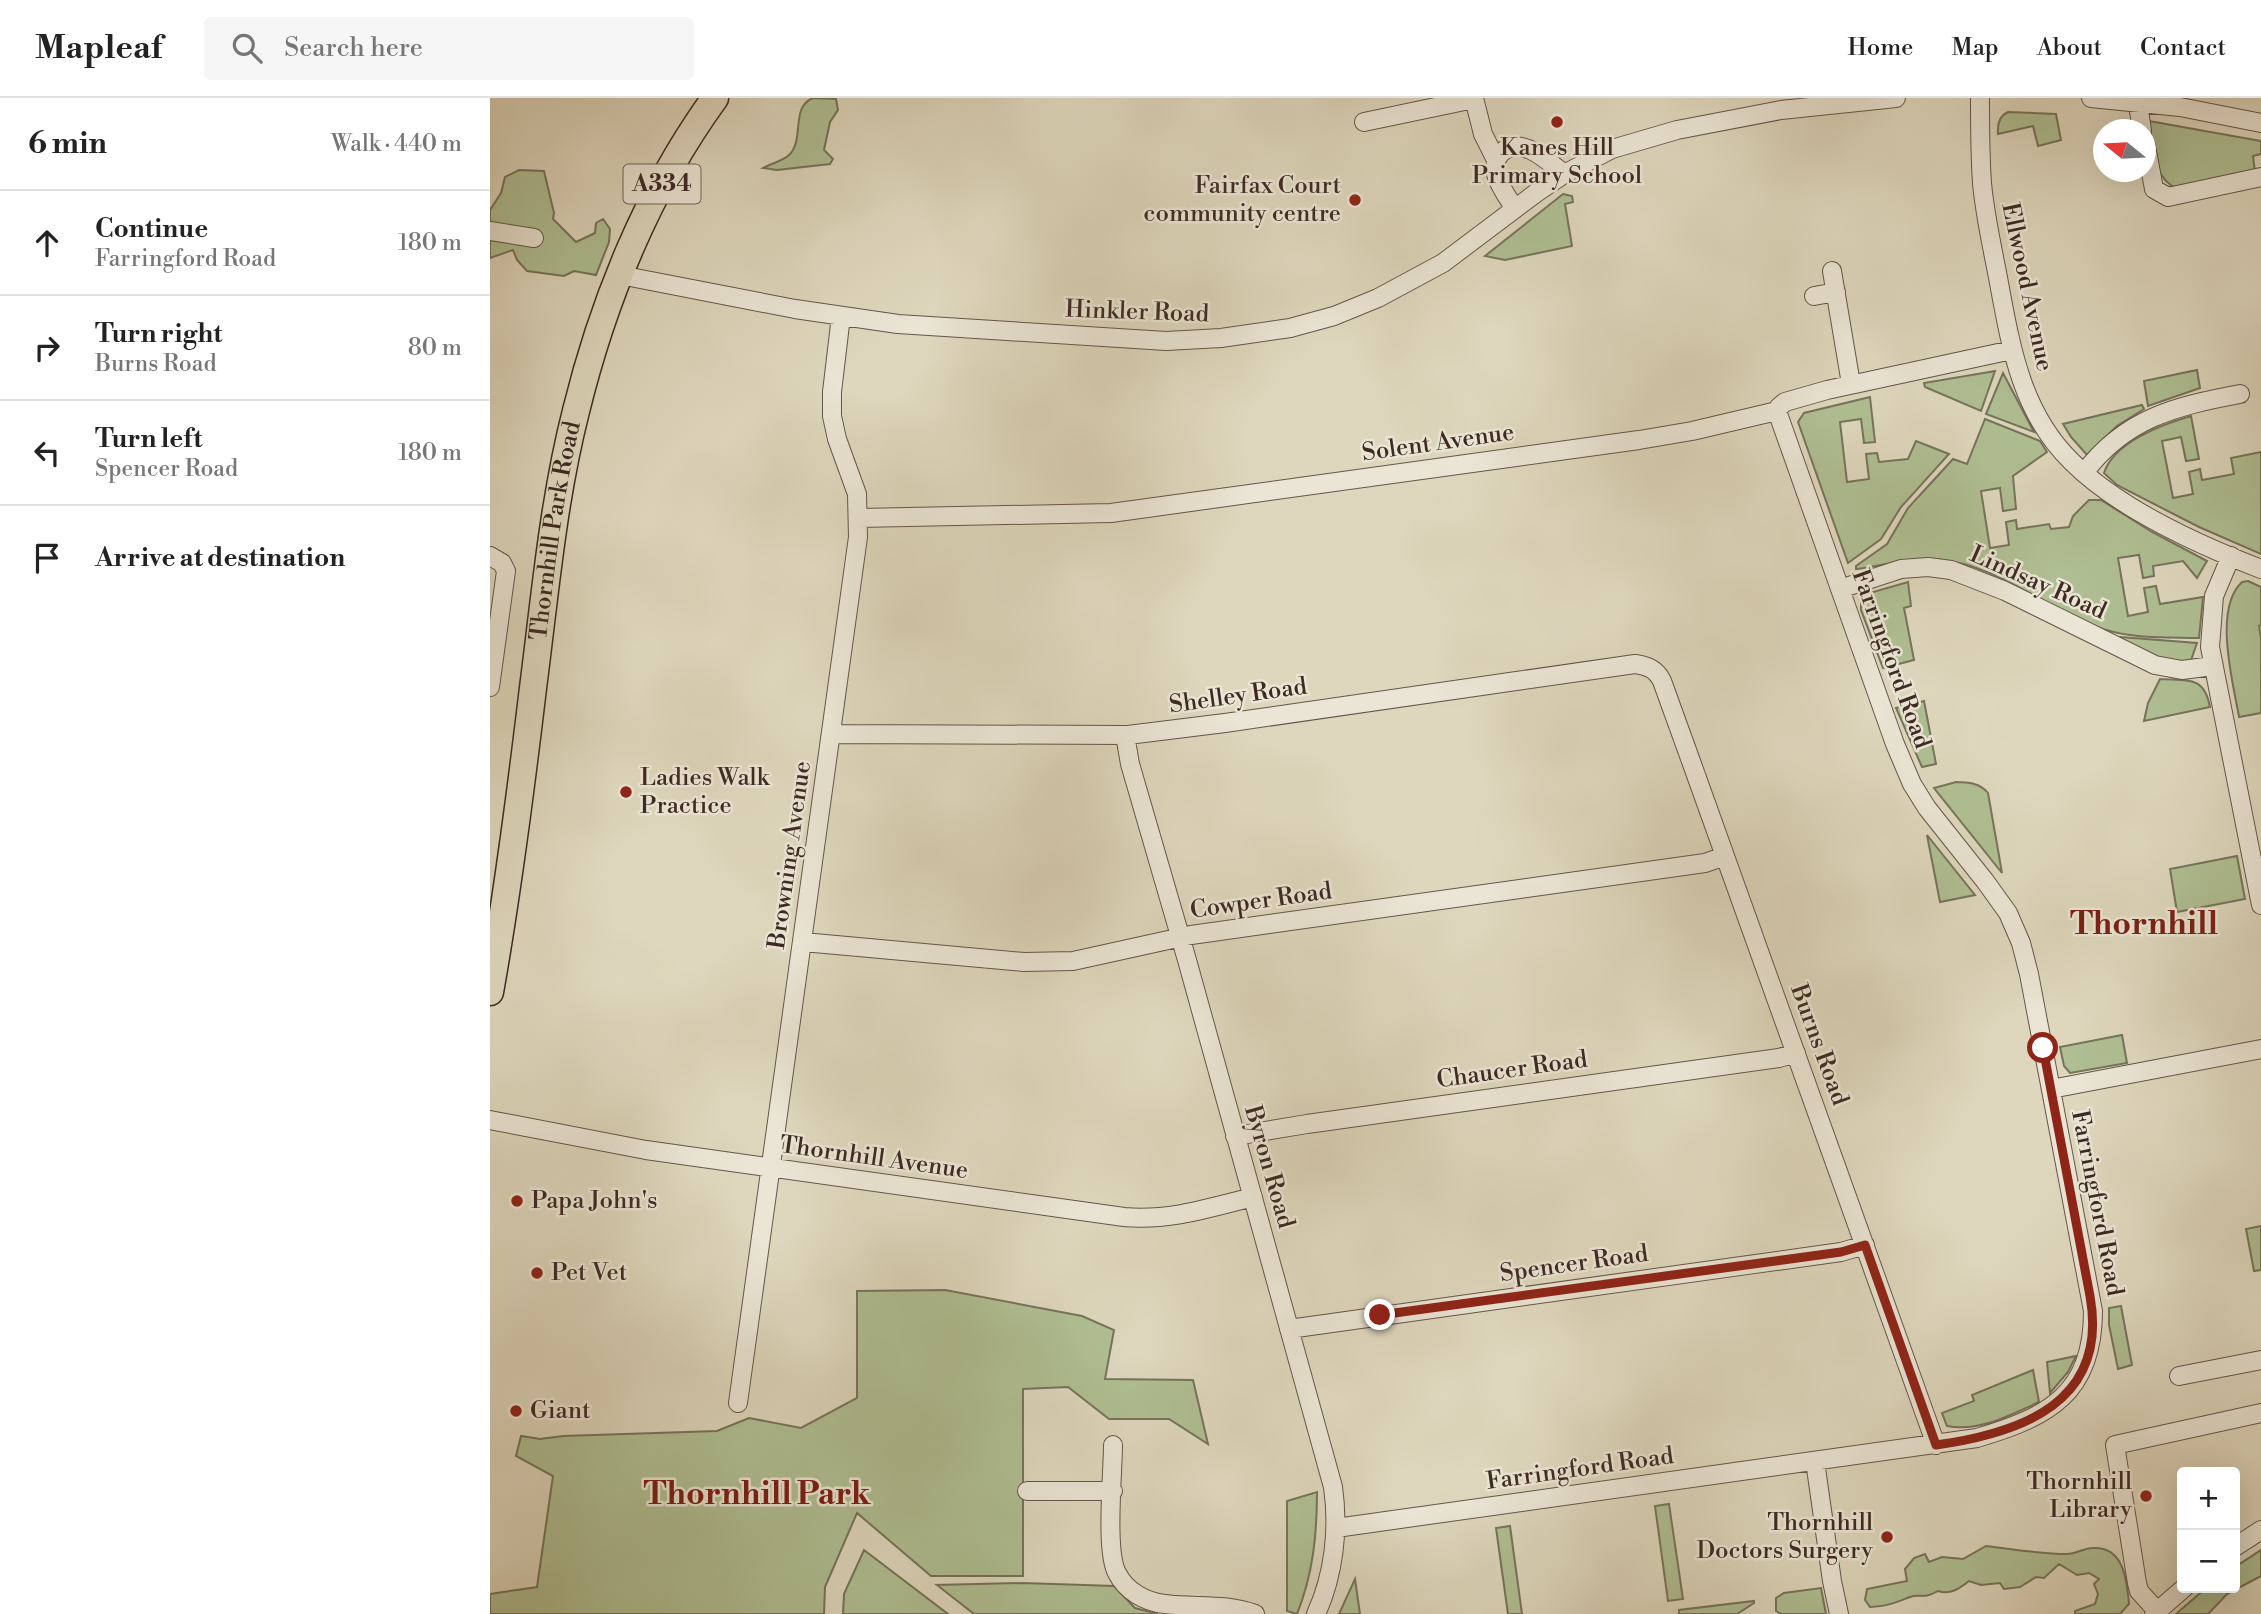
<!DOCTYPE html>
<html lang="en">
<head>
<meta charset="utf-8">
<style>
	:root { --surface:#fff; --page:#f6f6f6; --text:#222; --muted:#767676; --line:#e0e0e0 }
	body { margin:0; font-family:"Libre Bodoni",serif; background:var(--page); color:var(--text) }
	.controls { position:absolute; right:21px; bottom:21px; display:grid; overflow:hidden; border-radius:7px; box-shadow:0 7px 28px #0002 }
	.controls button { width:63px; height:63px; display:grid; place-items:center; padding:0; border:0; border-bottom:2px solid var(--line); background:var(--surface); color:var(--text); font:35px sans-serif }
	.compass { position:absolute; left:1603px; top:21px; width:63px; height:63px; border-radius:50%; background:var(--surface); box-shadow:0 7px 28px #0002; rotate:288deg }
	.stop { position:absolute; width:21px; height:21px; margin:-16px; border:5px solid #8f2418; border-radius:50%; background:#fff }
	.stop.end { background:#8f2418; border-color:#fff; box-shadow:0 2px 7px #0008 }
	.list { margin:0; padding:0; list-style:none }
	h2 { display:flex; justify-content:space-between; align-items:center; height:91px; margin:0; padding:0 28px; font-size:30px }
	h2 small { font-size:23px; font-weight:400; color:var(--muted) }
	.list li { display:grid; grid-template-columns:46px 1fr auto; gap:21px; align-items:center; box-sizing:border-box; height:105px; padding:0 28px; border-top:2px solid var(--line) }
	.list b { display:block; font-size:26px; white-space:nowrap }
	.list p { margin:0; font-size:23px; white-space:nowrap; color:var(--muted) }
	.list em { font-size:23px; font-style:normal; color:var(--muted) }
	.icon { flex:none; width:38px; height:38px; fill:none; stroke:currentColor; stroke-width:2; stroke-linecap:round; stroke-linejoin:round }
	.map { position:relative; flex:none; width:1771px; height:1516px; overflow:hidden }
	header { display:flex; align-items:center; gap:42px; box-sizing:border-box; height:98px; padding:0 35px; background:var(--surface); border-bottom:2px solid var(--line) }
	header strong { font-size:33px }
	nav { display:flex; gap:38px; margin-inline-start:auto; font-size:24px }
	.search { width:490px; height:63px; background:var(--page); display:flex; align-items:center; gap:18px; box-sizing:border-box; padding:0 24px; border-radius:7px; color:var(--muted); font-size:26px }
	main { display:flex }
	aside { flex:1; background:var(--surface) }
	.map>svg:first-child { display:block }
	.green { fill:#afbf93; stroke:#76745b; stroke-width:2 }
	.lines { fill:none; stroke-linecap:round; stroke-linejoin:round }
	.street-casing { stroke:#66554a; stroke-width:20 }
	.primary-casing { stroke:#3e2a23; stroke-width:29 }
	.street { stroke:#eae5d4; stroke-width:18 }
	.primary { stroke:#ded7bd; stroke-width:26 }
	.route { stroke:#8f2418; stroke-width:9 }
	.poi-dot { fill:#8f2418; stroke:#eae5d4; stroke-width:2.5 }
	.labels { text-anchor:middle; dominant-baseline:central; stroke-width:5; stroke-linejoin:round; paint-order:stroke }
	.shield { fill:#eae5d4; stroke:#726258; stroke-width:2 }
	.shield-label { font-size:23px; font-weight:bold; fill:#3e2a23 }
	.poi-label { font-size:24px; fill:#3e2a23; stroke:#eae5d4; text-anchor:start }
	.street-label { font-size:24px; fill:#3e2a23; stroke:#eae5d4 }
	.district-label { font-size:32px; font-weight:bold; fill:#7a1f14; stroke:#eae5d4 }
</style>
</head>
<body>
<header>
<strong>Mapleaf</strong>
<div class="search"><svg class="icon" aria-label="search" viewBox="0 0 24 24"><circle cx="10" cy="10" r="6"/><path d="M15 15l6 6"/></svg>Search here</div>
<nav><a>Home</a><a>Map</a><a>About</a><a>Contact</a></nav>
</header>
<main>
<aside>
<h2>6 min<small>Walk · 440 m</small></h2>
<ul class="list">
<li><svg class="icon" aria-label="ahead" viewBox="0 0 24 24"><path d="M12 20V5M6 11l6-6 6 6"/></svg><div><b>Continue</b><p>Farringford Road</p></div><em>180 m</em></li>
<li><svg class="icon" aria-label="right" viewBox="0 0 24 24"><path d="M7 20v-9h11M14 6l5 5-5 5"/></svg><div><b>Turn right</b><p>Burns Road</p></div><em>80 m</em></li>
<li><svg class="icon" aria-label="left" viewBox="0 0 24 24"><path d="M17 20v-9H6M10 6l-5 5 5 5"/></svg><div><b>Turn left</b><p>Spencer Road</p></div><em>180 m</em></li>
<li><svg class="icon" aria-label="arrive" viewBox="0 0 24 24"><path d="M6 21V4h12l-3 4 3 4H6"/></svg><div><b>Arrive at destination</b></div></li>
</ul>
</aside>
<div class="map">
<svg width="1771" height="1516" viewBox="0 0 1771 1516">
	<rect width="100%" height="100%" fill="#ded7bd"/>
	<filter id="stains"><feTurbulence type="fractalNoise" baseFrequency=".00286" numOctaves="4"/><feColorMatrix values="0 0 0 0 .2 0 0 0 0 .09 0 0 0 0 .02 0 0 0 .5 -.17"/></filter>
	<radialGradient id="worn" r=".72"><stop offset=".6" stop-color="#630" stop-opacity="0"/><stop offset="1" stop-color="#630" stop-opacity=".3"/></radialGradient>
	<path class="green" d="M323,0L346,1L348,12L340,24L334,52L343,61L340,66L287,72L273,70C280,66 293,63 299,57C315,42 300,9 323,0Z
		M1518,14L1566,16L1571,42L1548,48L1543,28L1508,36C1507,26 1509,18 1518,14Z
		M1659,23L1771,43V56L1763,58L1765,74L1688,91C1662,81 1663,47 1659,23Z
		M29,72L54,73L64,115L63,121L86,144L105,135L106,125L113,121L120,131L119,144L106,177L84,173L74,178L37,173L27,162L23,152L0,160V112L11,95L15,79Z
		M1073,96L1082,98L1083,104L1075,106L1082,148L1015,162L995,158Z
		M1707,272L1710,290L1658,308L1654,283Z
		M1505,273L1491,313L1435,289L1434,285Z
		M1513,275L1544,334L1496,316Z
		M1380,299L1385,344L1374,345L1371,321L1350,324L1357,384L1379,381L1376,356L1387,355L1389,364L1418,361L1426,343L1459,356L1411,409L1391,441L1358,465L1308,324L1314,315Z
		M1652,307L1654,311L1627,328L1597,357L1581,339L1573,326Z
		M1701,318L1709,361L1696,363L1691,339L1672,343L1683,400L1703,396L1699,374L1710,371L1712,382L1744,376L1741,360L1771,354V456L1709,429L1627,387L1614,375C1624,344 1673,326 1701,318Z
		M1495,321L1550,343L1557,354L1523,378L1526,411L1513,413L1510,390L1491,393L1500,450L1519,447L1516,424L1526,422L1527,431L1559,426L1561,431L1579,429L1583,418L1599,402H1611L1662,434L1717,463L1707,480L1693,463L1663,468L1664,478L1653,480L1649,457L1628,460L1638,518L1658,514L1654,490L1666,488L1670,506L1713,499L1709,540C1678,539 1642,541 1613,531C1557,512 1507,466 1446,461C1420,459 1392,468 1366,471V468L1397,446L1418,410L1463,361L1477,366Z
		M1758,483L1771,489V527L1769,528L1771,540V615L1749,619C1743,584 1723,511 1752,484Z
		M1418,484L1421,508L1414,510L1424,562L1393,570L1371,512V505L1376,496Z
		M1630,539L1707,545L1700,565L1676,563L1627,541Z
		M1670,581C1697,583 1714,577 1720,609L1654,623L1658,605Z
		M1434,603L1446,666L1432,669L1406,610Z
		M1466,684C1478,684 1490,685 1498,695L1512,775L1444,690Z
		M1437,737L1485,797L1450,804Z
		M1747,758L1755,801L1687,814L1680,771Z
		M1632,937L1637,965L1580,975L1574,968L1570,949Z
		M1771,1128V1172L1764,1173L1756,1131Z
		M455,1192L592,1218L624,1232L615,1281L703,1282L718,1346L679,1321H619L578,1289L533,1291V1478H441L367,1415L335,1489L334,1516H0V1496L47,1489L63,1378L26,1358L31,1338L50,1341L73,1338L227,1333L259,1320L311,1330L367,1300V1193Z
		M1631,1208L1642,1267L1628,1271L1619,1227V1210Z
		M1586,1258L1578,1274L1560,1295L1557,1264Z
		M1543,1272L1549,1304C1520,1317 1490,1334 1457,1328L1452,1315L1484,1303L1482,1297Z
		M827,1394C827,1437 823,1476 807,1516L797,1513V1403Z
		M1179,1406L1193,1501L1178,1503L1165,1408Z
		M1020,1428L1032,1516H1018L1006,1430Z
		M1496,1448C1523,1451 1550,1456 1577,1456C1586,1456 1594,1450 1603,1450C1634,1448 1637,1483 1639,1506L1630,1516H1585V1513L1605,1506L1608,1496L1604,1486L1609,1481L1599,1475L1587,1477L1569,1466L1554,1480L1546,1479L1530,1489L1514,1491L1510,1485L1491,1487L1479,1483C1469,1491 1460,1497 1448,1493C1432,1502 1431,1495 1420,1499C1404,1505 1398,1508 1380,1509L1375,1502L1377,1491L1417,1483L1415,1471L1424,1460L1435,1456L1439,1464L1452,1459L1473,1461Z
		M374,1452L458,1516H353L354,1496Z
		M1771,1452V1478L1737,1496L1718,1516H1686L1716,1490H1745V1469Z
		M865,1481L870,1516H849Z
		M533,1485L624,1488L645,1510L668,1516H484L447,1487Z
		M1331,1490L1336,1516H1291L1286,1513V1500L1294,1495Z
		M1264,1503V1505L1247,1516H1189V1512Z"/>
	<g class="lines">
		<g class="street-casing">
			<path id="street" d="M984,0L993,36L1006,62
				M1490,0C1490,28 1490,57 1492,85C1495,119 1503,152 1509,185C1521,250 1532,316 1582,364C1629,411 1709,447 1771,471
				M1601,0L1690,9L1771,25
				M1647,0L1652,32
				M874,24L984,1
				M1656,48L1664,91L1678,99L1771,79
				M1025,111C1018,100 1009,88 1006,76C1004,69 1006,60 1011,55C1031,36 1059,64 1074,76
				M0,133L44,140
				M1342,173L1361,286
				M130,177L305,211L408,226L676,243L731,240L800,230L844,218L888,200L953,165L1046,95L1074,76L1122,51L1187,32L1291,12L1406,0
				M1324,198L1346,194
				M1594,375C1635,320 1686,308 1750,296
				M369,420L621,415L1149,342L1202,333L1287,313L1289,309L1295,304L1337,292L1522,252
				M0,458L12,465L16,473L0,589
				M1741,458L1724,498L1720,549L1771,807
				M1350,491L1411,471L1438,469L1461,472L1515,493L1665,567L1692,572L1723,568
				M341,636L638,637L735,625L1145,566C1158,568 1166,571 1172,583L1202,666L1446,1347
				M635,637L640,666L697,862L843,1389C849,1431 844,1477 826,1516
				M313,844L534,864L583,863L701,837L1215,765L1235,758
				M1561,991L1771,951
				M0,1022L156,1052L634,1119C679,1123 719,1110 763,1099
				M745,1038L817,1026L1289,960L1306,955
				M799,1231L1351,1154L1375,1147
				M1689,1278L1771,1262
				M248,1305L368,439L367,396L347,341L342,318V294L351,218
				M623,1347C623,1375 615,1453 627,1475C636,1493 655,1504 675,1506C706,1510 735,1505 765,1516
				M1325,1363L1342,1483L1349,1516
				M537,1393H623
				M846,1430L1487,1340C1558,1319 1603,1296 1603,1213L1539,876L1531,845L1518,815L1495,783L1437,710L1422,686L1405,646L1287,313
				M1745,1449L1771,1432
				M1667,1513L1649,1493L1647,1485L1625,1347L1771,1315
				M1664,1516L1694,1490"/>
		</g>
		<g class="primary-casing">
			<g id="primary">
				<path id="s1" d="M0,894C18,793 31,691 43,590C55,497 63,403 86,313C113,203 158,92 225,0"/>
			</g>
		</g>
		<use href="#street" class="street"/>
		<use href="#primary" class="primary"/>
	</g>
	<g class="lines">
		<path class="route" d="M890,1217L1351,1154L1375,1147L1446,1347C1532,1335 1619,1304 1600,1198L1553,950"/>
	</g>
	<g class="poi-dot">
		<circle cx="1067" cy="24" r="7"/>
		<circle cx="865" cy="102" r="7"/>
		<circle cx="136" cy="694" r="7"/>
		<circle cx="27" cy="1103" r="7"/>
		<circle cx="47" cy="1175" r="7"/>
		<circle cx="26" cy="1313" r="7"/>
		<circle cx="1656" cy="1398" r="7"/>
		<circle cx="1397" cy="1439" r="7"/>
	</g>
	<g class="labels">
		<rect class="shield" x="133.5" y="66.5" width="77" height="39" rx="5"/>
		<g class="shield-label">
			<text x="172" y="86">A334</text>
		</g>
		<g class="poi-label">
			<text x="1067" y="50" text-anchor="middle">Kanes Hill<tspan x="1067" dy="28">Primary School</tspan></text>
			<text x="851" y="88" text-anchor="end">Fairfax Court<tspan x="851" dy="28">community centre</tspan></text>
			<text x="150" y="680">Ladies Walk<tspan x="150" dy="28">Practice</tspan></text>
			<text x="41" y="1103">Papa John's</text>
			<text x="61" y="1175">Pet Vet</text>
			<text x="40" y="1313">Giant</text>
			<text x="1642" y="1384" text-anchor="end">Thornhill<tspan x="1642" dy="28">Library</tspan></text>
			<text x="1383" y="1425" text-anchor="end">Thornhill<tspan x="1383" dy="28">Doctors Surgery</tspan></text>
		</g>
		<g class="street-label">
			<text transform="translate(1537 189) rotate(78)">Ellwood Avenue</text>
			<text transform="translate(647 214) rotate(2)">Hinkler Road</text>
			<text transform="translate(948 345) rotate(-8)">Solent Avenue</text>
			<text stroke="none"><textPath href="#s1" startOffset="466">Thornhill Park Road</textPath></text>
			<text transform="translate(1548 485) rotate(24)">Lindsay Road</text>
			<text transform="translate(1401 561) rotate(70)">Farringford Road</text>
			<text transform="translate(748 598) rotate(-8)">Shelley Road</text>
			<text transform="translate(300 757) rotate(-82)">Browning Avenue</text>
			<text transform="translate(771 803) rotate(-8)">Cowper Road</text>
			<text transform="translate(1329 947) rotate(70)">Burns Road</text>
			<text transform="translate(1022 972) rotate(-8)">Chaucer Road</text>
			<text transform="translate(384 1060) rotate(8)">Thornhill Avenue</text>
			<text transform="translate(779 1069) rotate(74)">Byron Road</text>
			<text transform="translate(1607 1105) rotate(79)">Farringford Road</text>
			<text transform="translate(1084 1166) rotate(-8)">Spencer Road</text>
			<text transform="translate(1090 1371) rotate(-8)">Farringford Road</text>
		</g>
		<g class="district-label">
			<text x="1654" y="826">Thornhill</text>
			<text x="267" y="1396">Thornhill Park</text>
		</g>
	</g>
	<rect width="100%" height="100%" filter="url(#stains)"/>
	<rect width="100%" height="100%" fill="url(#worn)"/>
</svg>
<div class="controls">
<button>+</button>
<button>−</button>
</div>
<svg class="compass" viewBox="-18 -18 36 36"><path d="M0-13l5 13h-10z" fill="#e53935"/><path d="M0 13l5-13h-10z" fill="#767676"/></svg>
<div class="stop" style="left:1553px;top:950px"></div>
<div class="stop end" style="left:890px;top:1217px"></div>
</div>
</main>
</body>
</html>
